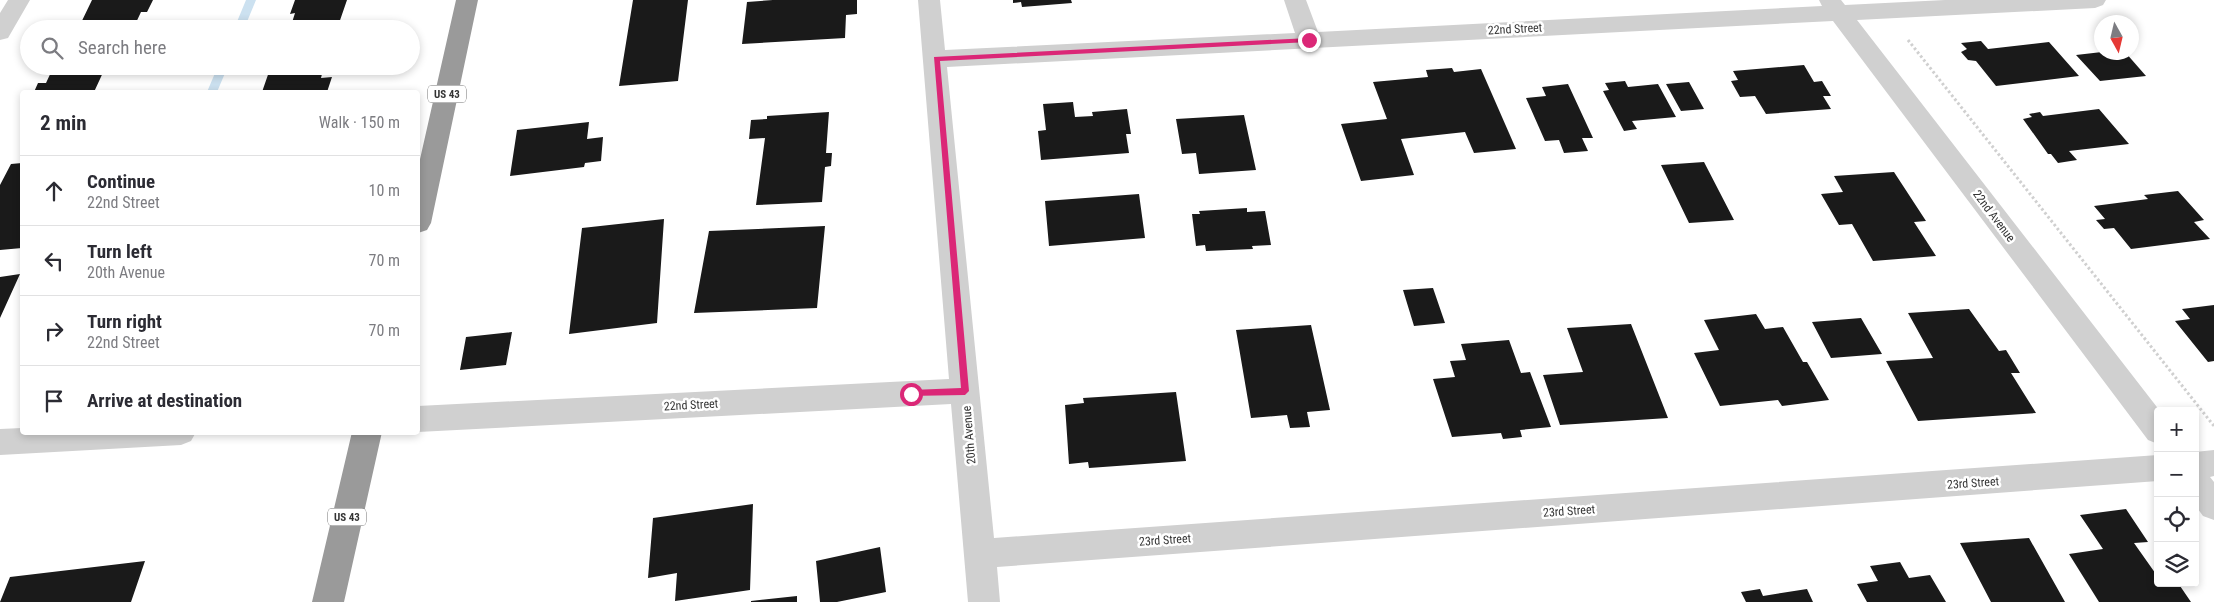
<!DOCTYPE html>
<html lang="en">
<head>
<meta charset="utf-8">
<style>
	:root { --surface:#fff; --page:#f2f2f3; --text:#2b2b33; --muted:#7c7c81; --line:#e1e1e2 }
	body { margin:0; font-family:"Roboto Condensed",sans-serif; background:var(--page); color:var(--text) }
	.controls { position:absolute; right:15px; bottom:15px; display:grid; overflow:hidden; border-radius:5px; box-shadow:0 2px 8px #0003 }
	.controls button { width:45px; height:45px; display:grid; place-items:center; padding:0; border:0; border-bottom:1px solid var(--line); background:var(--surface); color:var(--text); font:25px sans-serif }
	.compass { position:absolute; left:2094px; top:15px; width:45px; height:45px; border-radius:50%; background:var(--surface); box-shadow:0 2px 8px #0003; rotate:172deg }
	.stop { position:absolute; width:15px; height:15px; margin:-11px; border:4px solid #db2777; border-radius:50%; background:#fff }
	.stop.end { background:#db2777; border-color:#fff; box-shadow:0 1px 5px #0008 }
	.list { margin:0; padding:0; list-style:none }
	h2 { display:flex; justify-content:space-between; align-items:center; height:65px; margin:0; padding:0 20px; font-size:21px }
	h2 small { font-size:16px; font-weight:400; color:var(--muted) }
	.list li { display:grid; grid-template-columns:32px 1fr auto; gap:15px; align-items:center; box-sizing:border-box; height:70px; padding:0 20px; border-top:1px solid var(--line) }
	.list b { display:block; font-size:19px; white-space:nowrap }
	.list p { margin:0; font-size:16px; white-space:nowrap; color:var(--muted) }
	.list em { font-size:16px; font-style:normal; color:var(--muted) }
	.icon { flex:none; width:28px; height:28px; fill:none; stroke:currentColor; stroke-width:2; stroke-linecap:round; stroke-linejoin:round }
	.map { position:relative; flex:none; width:2214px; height:602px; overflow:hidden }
	.search { position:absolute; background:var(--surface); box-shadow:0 2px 8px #0003; left:20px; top:20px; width:400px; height:55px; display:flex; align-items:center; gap:12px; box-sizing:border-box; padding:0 18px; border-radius:28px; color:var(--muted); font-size:19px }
	.panel { position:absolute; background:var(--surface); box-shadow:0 2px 8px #0003; left:20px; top:90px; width:400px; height:345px; border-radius:5px }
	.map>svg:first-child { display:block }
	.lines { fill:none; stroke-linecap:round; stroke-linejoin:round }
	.stream { fill:#cce1f0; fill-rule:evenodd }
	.building { fill:#1a1a1a }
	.path { stroke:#d0d0d0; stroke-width:3; stroke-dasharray:2.5 2.5; stroke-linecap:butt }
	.minor { fill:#d0d0d0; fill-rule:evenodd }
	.highway { fill:#9a9a9a; fill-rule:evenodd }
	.route { fill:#db2777 }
	.labels { text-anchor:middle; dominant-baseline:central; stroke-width:5; stroke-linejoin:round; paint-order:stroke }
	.shield { fill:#fff; stroke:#707070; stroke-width:1 }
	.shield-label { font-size:11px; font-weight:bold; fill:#333 }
	.street-label { font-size:12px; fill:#333; stroke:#fff }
</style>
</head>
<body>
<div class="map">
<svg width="2214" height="602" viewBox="0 0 2214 602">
	<rect width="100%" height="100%" fill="#fff"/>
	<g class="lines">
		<path class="stream" d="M246,0H256L244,29H234Z
			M218,66H228L217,92H207Z"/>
	</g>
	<path class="building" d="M92,0H153L147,12H141L133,29H78Z
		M295,0H347L337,29H290L295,13L290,14Z
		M633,0H688L678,81L619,86Z
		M773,0H857V14L846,15L845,38L742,44L747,2Z
		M1013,0H1071L1072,3L1022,7L1021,2L1013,3Z
		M1981,41L1988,49L2049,42L2079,76L1996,86L1976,61L1968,60L1961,52L1967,49L1961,43Z
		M2102,52H2125L2146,76L2100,81L2076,55Z
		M1804,65L1814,82L1822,81L1831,96H1823L1831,109L1766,114L1755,96L1740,97L1731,81L1738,80L1733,71Z
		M71,66H106L94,92H34L38,83H46L53,68Z
		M271,66H324L321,78L332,77L327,92H262Z
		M1452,68L1454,72L1481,69L1516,149L1474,153L1465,132L1401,139L1414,175L1361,181L1341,124L1387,119L1373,82L1428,77L1426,70Z
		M1625,81L1628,87L1658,84L1676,117L1632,121L1637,129L1624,131L1603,91L1609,90L1605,83Z
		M1689,82L1704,109L1681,111L1666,84Z
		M1568,84L1593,138H1582L1588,151L1564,153L1559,140L1545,141L1526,98L1546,96L1542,87Z
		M1073,102L1075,117L1093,116L1092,112L1127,109L1131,134H1126L1129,153L1041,160L1038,131L1046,130L1043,104Z
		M2099,109L2129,144L2069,151L2077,160L2058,163L2051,154H2048L2023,119L2032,117L2029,114L2040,112L2043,116Z
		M829,112L826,153H832L831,166L825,167L822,202L756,205L765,138L749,139L751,120L767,119V116Z
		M1244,115L1256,170L1199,174L1196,153L1182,154L1176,119Z
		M589,122L587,139L603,137L601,161L585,163L584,167L510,176L517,130Z
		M1704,162L1734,220L1689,223L1661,165Z
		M22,163V248L0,250V185L11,164Z
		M1894,172L1926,221L1914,222L1936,256L1873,261L1852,224L1839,225L1821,194L1843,192L1834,176Z
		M2178,191L2204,220L2194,222L2210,239L2131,249L2114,228L2104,229L2096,220L2105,219L2094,206L2148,199L2144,195Z
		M1139,194L1145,238L1049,246L1045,201Z
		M1247,208V212L1265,211L1271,245L1252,246L1253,249L1206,251L1205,245L1196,246L1192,214H1200L1199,211Z
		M664,219L657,323L569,334L582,228Z
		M825,226L817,308L694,313L709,231Z
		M20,274L0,318V277Z
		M1433,288L1445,323L1414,326L1403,290Z
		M2214,305V361L2208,362L2175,321L2190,319L2182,309Z
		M1969,309L1999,351L2006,350L2020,373H2011L2036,413L1918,421L1886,361L1933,358L1908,313Z
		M1756,314L1765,329L1783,327L1803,362H1807L1829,400L1782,406L1778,400L1720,406L1694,353L1719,350L1704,320Z
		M1861,318L1882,354L1831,358L1812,322Z
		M1631,324L1668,418L1560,425L1543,375L1583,372L1567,328Z
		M1311,325L1330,410L1307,412L1310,427L1290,428L1287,415L1251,418L1236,330Z
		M512,332L506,365L460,370L466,337Z
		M1509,340L1521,373L1530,372L1551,427L1520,430L1522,437L1503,439L1501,433L1452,437L1433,379L1455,377L1450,361L1466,360L1461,344Z
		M1176,392L1186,461L1089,468L1088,462L1069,464L1065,405L1084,403L1083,398Z
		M753,504L750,590L675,601L677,573L648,578L653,518Z
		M2126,509L2148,542L2134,543L2158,577V583H2178L2191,602H2099L2069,554L2103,549L2080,515Z
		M2029,538L2065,602H1991L1960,543Z
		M880,547L886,592L837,602H820L816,561Z
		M145,561L131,602H0L10,577Z
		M1900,562L1909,578L1930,575L1946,602H1867L1857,584L1878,581L1870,566Z
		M1760,589L1763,596L1807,589L1813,602H1746L1741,592Z
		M797,596V602H751V601Z"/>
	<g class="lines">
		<path class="path" d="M1908,40L2214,426"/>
		<path class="minor" d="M8,0H30L8,38L0,40V13Z
			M918,0H940L945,50L1295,33L1284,0H1306L1318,32L1822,6L1819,0H1841L1845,5L1945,0H2106L2103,5L2095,8L1857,20L2160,411H2158V444L2148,440L1833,21L947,67L994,538L2158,455V481L997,567L1000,602H968L951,404L418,432V406L949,379Z
			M22,428V432H196L191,441L181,445L0,455V429Z
			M2214,450V476L2210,477L2214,482V520L2203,516L2195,505V452Z"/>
		<path class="highway" d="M456,0H478L431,223L427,230L418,233V168Z
			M352,432H382L344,602H312Z"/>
	</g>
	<path class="route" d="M1309,38L1312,40L1309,42L940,61L969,391L965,395L908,396L907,394L911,390L961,388L934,57Z"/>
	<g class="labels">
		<g class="shield">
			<rect x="428" y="85.5" width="38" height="17" rx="4"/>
			<rect x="328" y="508.5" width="38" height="17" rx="4"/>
		</g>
		<g class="shield-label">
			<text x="447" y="94">US 43</text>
			<text x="347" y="517">US 43</text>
		</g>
		<g class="street-label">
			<text transform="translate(1515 29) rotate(-3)">22nd Street</text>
			<text transform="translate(1994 216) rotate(53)">22nd Avenue</text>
			<text transform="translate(691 405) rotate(-3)">22nd Street</text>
			<text transform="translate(969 435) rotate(-95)">20th Avenue</text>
			<text transform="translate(1973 483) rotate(-4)">23rd Street</text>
			<text transform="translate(1569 511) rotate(-4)">23rd Street</text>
			<text transform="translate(1165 540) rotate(-4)">23rd Street</text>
		</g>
	</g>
</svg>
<div class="controls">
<button>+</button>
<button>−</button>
<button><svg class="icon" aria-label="locate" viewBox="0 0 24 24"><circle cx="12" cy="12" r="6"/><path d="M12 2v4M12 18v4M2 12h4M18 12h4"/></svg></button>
<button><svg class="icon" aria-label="layers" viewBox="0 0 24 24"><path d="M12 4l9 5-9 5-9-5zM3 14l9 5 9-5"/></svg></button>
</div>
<svg class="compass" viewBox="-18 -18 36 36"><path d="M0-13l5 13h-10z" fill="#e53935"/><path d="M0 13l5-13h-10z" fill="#7c7c81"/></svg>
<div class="stop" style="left:911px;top:394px"></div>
<div class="stop end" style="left:1309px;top:40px"></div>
<div class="search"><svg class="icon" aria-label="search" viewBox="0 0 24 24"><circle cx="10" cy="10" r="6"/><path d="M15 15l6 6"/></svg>Search here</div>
<section class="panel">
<h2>2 min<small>Walk · 150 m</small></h2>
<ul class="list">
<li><svg class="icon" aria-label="ahead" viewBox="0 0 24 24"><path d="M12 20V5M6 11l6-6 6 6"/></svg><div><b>Continue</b><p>22nd Street</p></div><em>10 m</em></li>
<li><svg class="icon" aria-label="left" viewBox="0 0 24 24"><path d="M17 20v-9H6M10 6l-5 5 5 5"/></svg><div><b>Turn left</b><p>20th Avenue</p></div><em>70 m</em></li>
<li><svg class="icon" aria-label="right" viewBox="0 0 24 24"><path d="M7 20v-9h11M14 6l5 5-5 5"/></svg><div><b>Turn right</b><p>22nd Street</p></div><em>70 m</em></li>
<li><svg class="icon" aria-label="arrive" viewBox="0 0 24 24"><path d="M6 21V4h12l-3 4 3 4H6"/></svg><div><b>Arrive at destination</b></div></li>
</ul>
</section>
</div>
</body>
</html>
